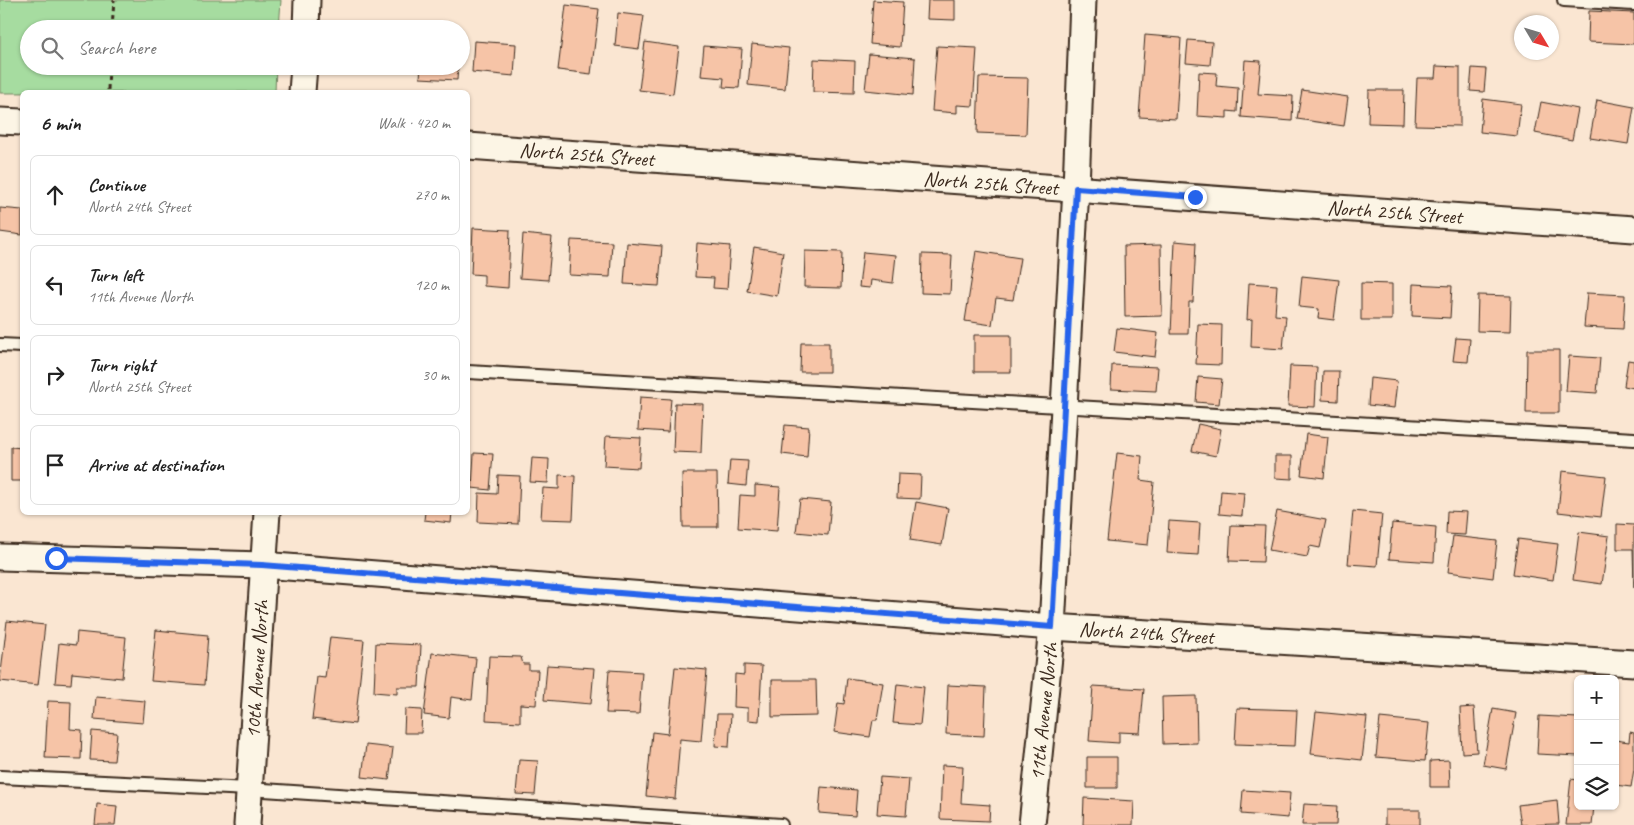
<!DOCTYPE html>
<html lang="en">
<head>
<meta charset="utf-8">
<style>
	:root { --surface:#fff; --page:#f2f2f2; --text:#222; --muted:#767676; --line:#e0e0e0 }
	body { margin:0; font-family:Caveat,sans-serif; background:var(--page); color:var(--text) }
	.controls { position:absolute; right:15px; bottom:15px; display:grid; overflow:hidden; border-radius:8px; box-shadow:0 1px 4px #0004 }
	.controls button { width:45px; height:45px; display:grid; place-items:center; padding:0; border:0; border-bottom:1px solid var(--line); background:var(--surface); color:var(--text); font:25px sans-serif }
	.compass { position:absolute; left:1514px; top:15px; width:45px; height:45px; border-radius:50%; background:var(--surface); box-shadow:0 1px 4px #0004; rotate:128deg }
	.stop { position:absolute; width:15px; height:15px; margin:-11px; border:4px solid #2563eb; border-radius:50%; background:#fff }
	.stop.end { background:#2563eb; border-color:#fff; box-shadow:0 1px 5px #0008 }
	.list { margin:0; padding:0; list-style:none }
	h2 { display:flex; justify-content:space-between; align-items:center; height:65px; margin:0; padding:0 20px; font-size:21px }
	h2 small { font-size:16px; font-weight:400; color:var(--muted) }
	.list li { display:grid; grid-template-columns:32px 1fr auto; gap:15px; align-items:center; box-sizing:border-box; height:80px; margin:0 10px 10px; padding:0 10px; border:1px solid var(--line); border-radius:8px }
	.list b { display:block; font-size:19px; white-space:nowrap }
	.list p { margin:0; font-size:16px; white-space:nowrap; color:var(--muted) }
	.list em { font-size:16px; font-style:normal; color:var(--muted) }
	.icon { flex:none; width:28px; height:28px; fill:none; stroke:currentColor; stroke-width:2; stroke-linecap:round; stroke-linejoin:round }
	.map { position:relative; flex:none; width:1634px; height:825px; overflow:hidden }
	.search { position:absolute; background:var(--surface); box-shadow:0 1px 4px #0004; left:20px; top:20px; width:450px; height:55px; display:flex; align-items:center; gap:12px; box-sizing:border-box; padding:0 18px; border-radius:28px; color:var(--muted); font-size:19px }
	.panel { position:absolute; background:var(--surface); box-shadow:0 1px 4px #0004; left:20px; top:90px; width:450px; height:425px; border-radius:8px }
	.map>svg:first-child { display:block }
	.green { fill:#a6dca0; stroke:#70835f }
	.building { fill:#f6c4a7; stroke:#3b2a1e }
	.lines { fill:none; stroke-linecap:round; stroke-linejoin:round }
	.lane-casing { stroke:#3b2a1e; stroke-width:16 }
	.street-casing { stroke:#3b2a1e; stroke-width:29 }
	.path { stroke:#3b2a1e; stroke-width:3; stroke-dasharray:5 4; stroke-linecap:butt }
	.lane { stroke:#fcf5e5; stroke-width:12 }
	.street { stroke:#fcf5e5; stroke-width:25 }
	.route { stroke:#2563eb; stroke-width:6 }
	.labels { text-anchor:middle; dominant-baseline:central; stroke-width:4; stroke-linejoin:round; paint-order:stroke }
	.street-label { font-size:21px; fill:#3b2a1e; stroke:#fcf5e5 }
</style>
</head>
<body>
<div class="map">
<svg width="1634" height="825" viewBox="0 0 1634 825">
	<rect width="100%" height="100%" fill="#fae6d2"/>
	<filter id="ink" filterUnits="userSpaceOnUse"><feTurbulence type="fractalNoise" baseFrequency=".02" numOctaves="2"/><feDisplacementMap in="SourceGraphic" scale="10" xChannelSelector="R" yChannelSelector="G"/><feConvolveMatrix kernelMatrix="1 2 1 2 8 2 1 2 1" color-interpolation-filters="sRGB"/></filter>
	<g filter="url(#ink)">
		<path class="green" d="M0,0H281L279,29H29V66H276L275,92L0,93Z"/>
		<path class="building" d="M873,0L903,2L900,47L870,44Z
			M928,0H955V20L927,19Z
			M566,5L599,9L591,74L558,70Z
			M1589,11L1634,13V44L1588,42Z
			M618,13L644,16L639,49L615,46Z
			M1145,35L1181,38L1176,119L1139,117Z
			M1188,40L1212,42L1210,65L1186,63Z
			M474,41L516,44L514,76L472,72Z
			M645,42L679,47L673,94L639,90Z
			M752,44L789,48L785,89L748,85Z
			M704,46L742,49L739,88L723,87L724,78L701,76Z
			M937,46L977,48L973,106L957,105V113L932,111Z
			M869,54L915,58L913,95L865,90Z
			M814,59L855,61L854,93L813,92Z
			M1245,60L1261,61L1258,94L1293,96L1292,121L1241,117Z
			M369,66H408L407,70Z
			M421,66H458L457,80L420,78Z
			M1436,66L1460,67V126L1415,125L1417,78H1435Z
			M1472,68L1486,69L1484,92L1470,91Z
			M1199,72L1217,73L1216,86L1238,88L1237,112L1227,111V118L1197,116Z
			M979,77L1028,78L1026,135L977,133Z
			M1302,90L1348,97L1344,126L1297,119Z
			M1369,90H1404L1403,124L1368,123Z
			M1483,99L1521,104L1517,136L1480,132Z
			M1597,100L1634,107L1628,144L1590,138Z
			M1541,102L1578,109L1572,140L1535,133Z
			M0,208L22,210V235L0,232Z
			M473,228L510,230L508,288L484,286V275L471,274Z
			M523,234L552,237L548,280L520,278Z
			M571,240L612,242L610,277L569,275Z
			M1175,241L1196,243L1193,302H1189L1188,334H1171Z
			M627,243L662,246L659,286L624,284Z
			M697,243L730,246L727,289L713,288L714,278L695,277Z
			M1161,245L1162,316L1125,317L1124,246Z
			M754,247L783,252L777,296L747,291Z
			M805,251L842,252L841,288L804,287Z
			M976,251L1020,258L1013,300L996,298L992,325L965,321Z
			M863,252L896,255L893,283L871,280L870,288L859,287Z
			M922,254L952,255L950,294L921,293Z
			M1302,276L1339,280L1334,320L1318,318L1319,309L1299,307Z
			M1249,283L1277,285L1275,315L1286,316L1283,349L1251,347L1252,319L1247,320Z
			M1361,283L1392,284V320H1361Z
			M1413,284L1452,286L1450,318L1412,316Z
			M1587,293L1625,295L1623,329L1584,327Z
			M1478,295L1511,296L1510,332L1477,331Z
			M1198,324L1222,325L1221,365L1196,364Z
			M1117,328L1158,333L1155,357L1114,352Z
			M974,335H1011V372H974Z
			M1456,338L1470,339L1468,362L1453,361Z
			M801,343H829V372H800Z
			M1527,350H1559V413H1526Z
			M1569,356L1600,358L1597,393L1566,391Z
			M1628,360L1634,361V388L1624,386Z
			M1112,365L1158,367L1156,391L1111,389Z
			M1290,366L1317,367L1315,407L1288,406Z
			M1323,371H1339L1338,401L1322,400Z
			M1198,377L1222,379L1219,404L1196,402Z
			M1370,378L1397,381L1394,408L1368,405Z
			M640,397L671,399L668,432L638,430Z
			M675,403L703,404L701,453L673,452Z
			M1198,424L1221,429L1216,456L1192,451Z
			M785,425L809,427L807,457L782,454Z
			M1306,434L1328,437L1324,478L1301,475Z
			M606,436L641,438L639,468L604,466Z
			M11,447L22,448V481H11Z
			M474,453L493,454L490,490L472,488Z
			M1117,453L1142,456L1140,480L1154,482L1148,545L1107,541Z
			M1275,456H1292V479L1275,478Z
			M532,458L549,459L548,483L530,482Z
			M730,460L748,461L746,486L728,484Z
			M1562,471L1606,476L1601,517L1558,512Z
			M682,473H717L718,527H683Z
			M898,474L921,475L920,499L897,498Z
			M498,475L520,476L518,524L478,522L479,493L497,494Z
			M559,475L575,476L573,520L541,519L543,488L559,489Z
			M755,485L780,487L777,531L738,528L740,495L755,496Z
			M1221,491L1244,493L1242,516L1219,514Z
			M800,499L831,502L828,535L796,532Z
			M916,502L948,508L942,545L910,540Z
			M1277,511L1326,520L1320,548L1310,546L1307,557L1269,550Z
			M1353,511L1382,514L1377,566L1348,564Z
			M1447,511L1467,512L1465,535L1446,534Z
			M425,512H452L451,523L424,520Z
			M1169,521L1200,523L1198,555L1167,553Z
			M1392,523L1436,527L1434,562L1389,559Z
			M1617,524L1634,525V587L1633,549H1617Z
			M1231,525L1265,526L1263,562L1229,561Z
			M1579,532L1609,536L1602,584L1573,580Z
			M1453,536L1497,541L1493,578L1448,572Z
			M1518,539L1558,544L1553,580L1513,574Z
			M7,621L45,625L38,685L0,681Z
			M156,630L208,635L204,685L151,681Z
			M77,632L126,637L122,678L72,673L71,684L55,683L59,643L76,645Z
			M330,637L364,640L355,724L312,719L317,677L325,678Z
			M376,643L421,645L419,687H397V694L374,692Z
			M432,653L476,658L472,700L451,697L449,718L424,715Z
			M489,656L521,657L523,664H529V670H538L536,705L520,704V722L486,720Z
			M547,665L594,668L591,704L544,700Z
			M744,665L762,666L759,721L748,720V708L734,707L735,674L744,675Z
			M675,667L707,670L701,741L680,739L675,799L646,796L652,732L668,734Z
			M609,670L642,672L639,714L606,713Z
			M847,678L883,683L877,720H873L870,737L834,732L838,703L844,704Z
			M772,680H816L817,716L772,717Z
			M897,684L924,687L920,725L893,723Z
			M948,685L986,687L984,736L946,734Z
			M1093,686L1144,689L1140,733L1119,732V743L1089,741Z
			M1196,696L1197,743L1163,744L1162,697Z
			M96,697L145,701L143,723L94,719Z
			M48,701L71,702L70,729L82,730L81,759L45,758Z
			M1474,707L1477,752L1462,753L1460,708Z
			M1237,708L1297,710L1295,746L1235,744Z
			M405,709L422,710L421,733H404Z
			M1493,709L1516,713L1506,769L1483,765Z
			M1316,712L1367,717L1362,760L1311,754Z
			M717,714H731L729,747L715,746Z
			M1539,716L1578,718V756L1537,754Z
			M1380,718L1429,723L1425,761L1376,757Z
			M92,731L117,733L114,761L90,760Z
			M1630,732L1634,733V769L1631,787L1615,785V740L1629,742Z
			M366,745L393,748L389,780L362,777Z
			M1087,757H1117V788H1087Z
			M519,760L538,761L535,795L516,794Z
			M1449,760L1450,787H1430V761Z
			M942,765L963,766L961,803L990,805L989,821L940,819Z
			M880,777L909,779L906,816L877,814Z
			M1571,779L1578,780V806H1594L1592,825H1566Z
			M821,787L857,790L855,816L819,813Z
			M1243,790L1290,793L1288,818L1241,814Z
			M1084,798L1134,801L1133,825H1083Z
			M1557,800L1559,824L1521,825L1518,805Z
			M97,804L117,806L115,825H95Z
			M1304,804L1337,806L1336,825H1302Z
			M1385,810H1420V825H1385Z"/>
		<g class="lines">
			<g class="lane-casing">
				<path id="lane" d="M1564,0L1634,4
					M0,345L22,346
					M468,372L1634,439
					M0,777L249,789L781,825"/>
			</g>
			<g class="street-casing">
				<g id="street">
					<path d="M306,29L307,0"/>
					<path d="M302,92L304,66"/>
					<path d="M0,121L22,122"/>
					<path id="s1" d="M468,146L1634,229"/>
					<path id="s2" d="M0,557L262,565L1052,627L1634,663"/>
					<path id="s3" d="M247,825L267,512"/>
					<path id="s4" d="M1032,825L1052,627L1076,188L1083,0"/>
				</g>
			</g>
			<path class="path" d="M112,29L114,0
				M108,90L109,66"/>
			<use href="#lane" class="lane"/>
			<use href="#street" class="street"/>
		</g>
	</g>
	<g class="lines" filter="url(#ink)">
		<path class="route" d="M56,558L262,565L1052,627L1076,188L1195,197"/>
	</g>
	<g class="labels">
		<g class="street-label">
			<text stroke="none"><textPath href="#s1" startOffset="119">North 25th Street</textPath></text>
			<text stroke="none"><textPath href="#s1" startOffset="524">North 25th Street</textPath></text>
			<text stroke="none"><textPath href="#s1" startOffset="929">North 25th Street</textPath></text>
			<text stroke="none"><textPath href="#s2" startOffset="1149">North 24th Street</textPath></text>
			<text stroke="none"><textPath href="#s3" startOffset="156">10th Avenue North</textPath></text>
			<text stroke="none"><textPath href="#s4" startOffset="114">11th Avenue North</textPath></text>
		</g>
	</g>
</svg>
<div class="controls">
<button>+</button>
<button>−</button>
<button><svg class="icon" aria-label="layers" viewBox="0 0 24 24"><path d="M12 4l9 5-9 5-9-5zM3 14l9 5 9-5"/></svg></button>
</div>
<svg class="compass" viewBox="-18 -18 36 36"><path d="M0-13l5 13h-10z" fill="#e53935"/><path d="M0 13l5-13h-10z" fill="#767676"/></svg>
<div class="stop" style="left:56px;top:558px"></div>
<div class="stop end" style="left:1195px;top:197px"></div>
<div class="search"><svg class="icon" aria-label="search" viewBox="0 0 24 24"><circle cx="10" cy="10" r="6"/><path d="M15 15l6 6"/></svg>Search here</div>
<section class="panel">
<h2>6 min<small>Walk · 420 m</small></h2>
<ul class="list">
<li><svg class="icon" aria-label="ahead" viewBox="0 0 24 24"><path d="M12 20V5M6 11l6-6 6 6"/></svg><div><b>Continue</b><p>North 24th Street</p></div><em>270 m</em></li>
<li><svg class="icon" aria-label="left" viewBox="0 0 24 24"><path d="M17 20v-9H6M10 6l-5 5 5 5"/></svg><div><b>Turn left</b><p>11th Avenue North</p></div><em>120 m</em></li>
<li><svg class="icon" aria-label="right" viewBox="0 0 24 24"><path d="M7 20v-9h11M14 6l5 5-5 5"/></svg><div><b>Turn right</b><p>North 25th Street</p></div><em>30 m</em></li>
<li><svg class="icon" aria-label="arrive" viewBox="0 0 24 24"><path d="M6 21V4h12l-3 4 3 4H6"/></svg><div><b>Arrive at destination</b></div></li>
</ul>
</section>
</div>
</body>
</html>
